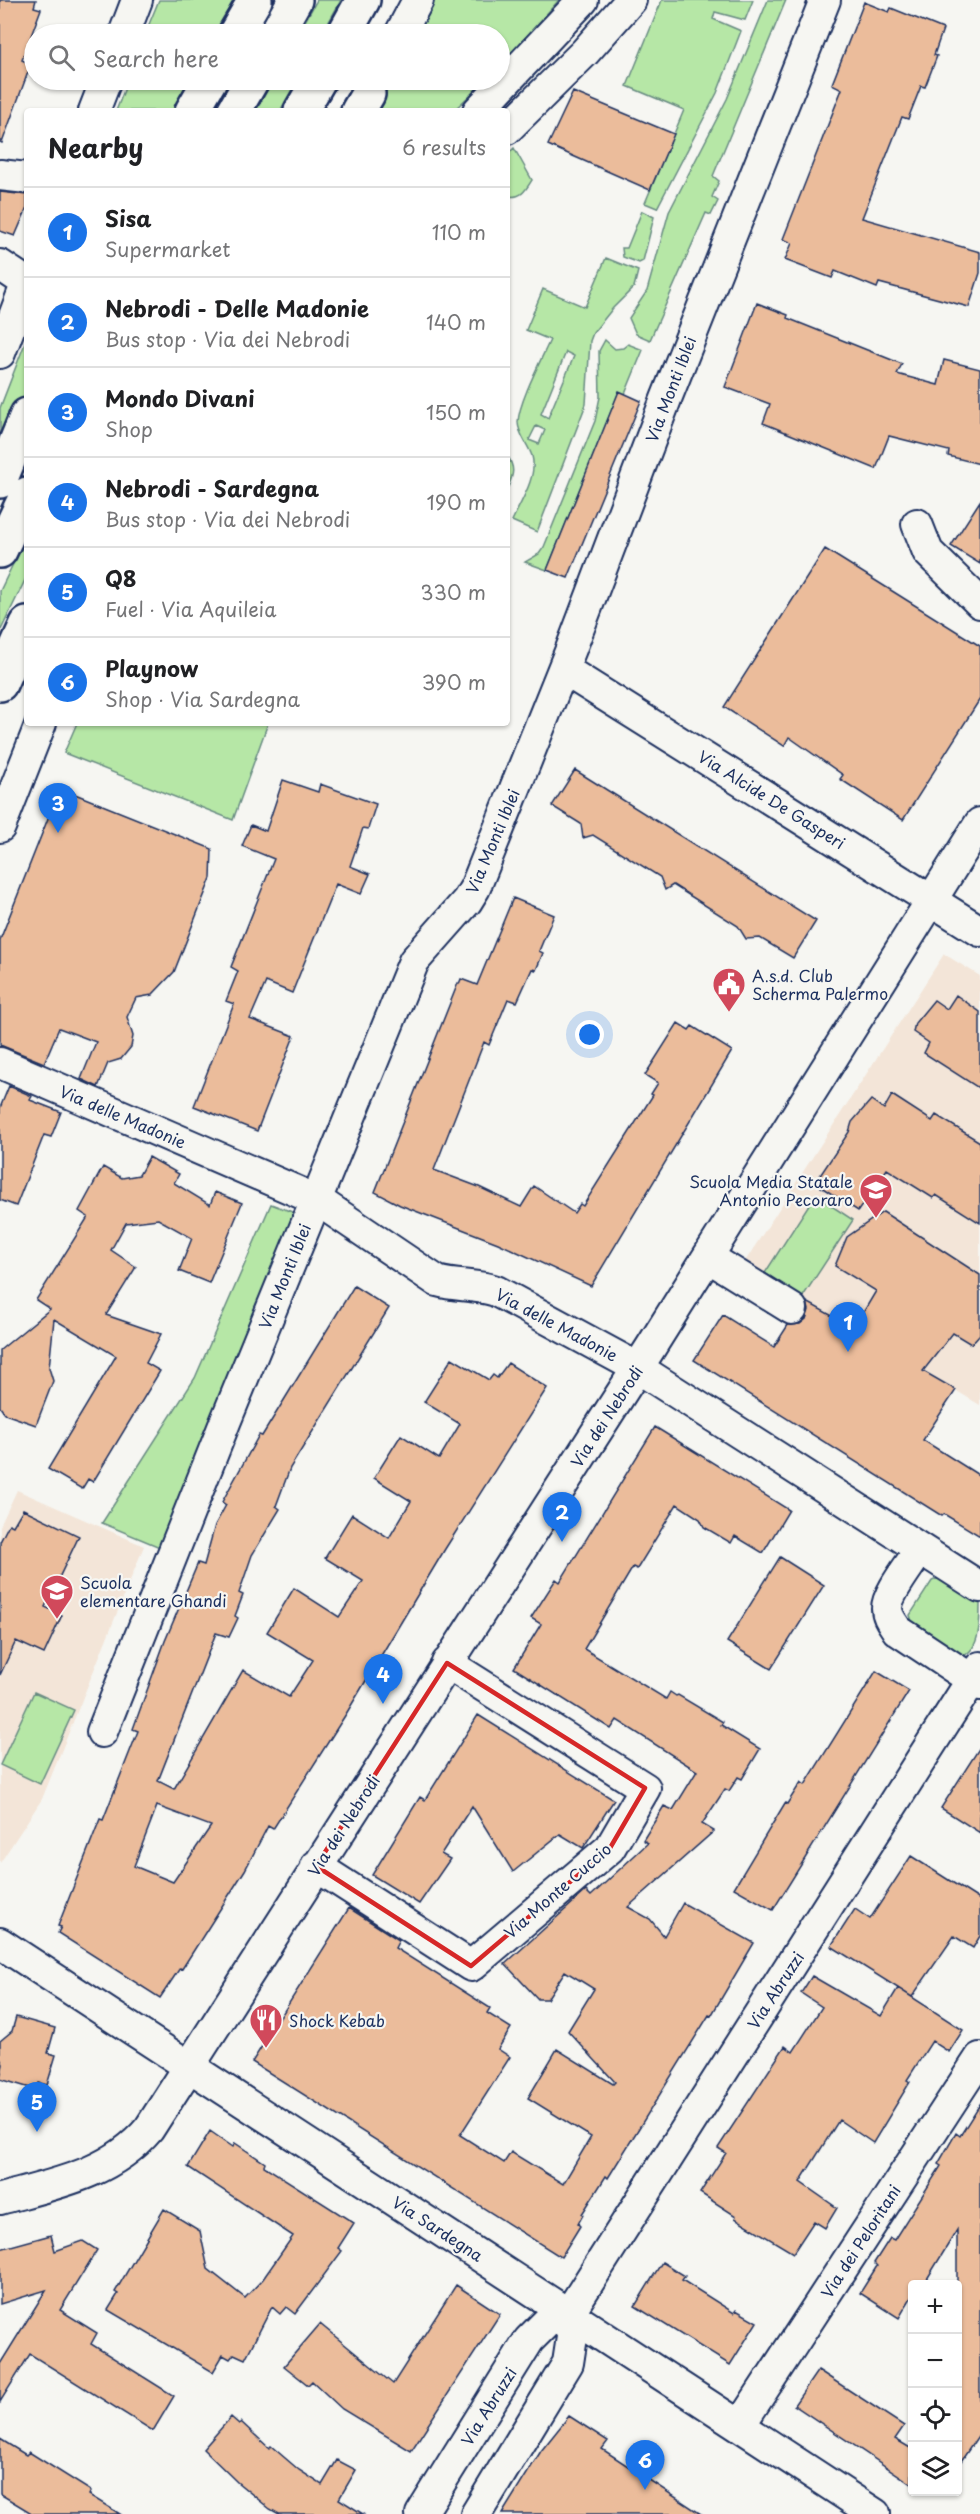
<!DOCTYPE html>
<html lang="en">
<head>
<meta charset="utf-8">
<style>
	:root { --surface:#fff; --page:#f2f2f2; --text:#202124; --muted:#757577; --line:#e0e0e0; --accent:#1a73e8 }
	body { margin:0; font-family:"Playpen Sans",sans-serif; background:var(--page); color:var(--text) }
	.controls { position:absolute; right:18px; bottom:18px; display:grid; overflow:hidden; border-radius:6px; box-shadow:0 2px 4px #0004 }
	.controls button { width:54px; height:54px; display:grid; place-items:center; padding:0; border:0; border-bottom:2px solid var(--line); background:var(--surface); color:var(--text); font:30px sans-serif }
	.you { position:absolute; left:590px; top:1035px; width:21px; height:21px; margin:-15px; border:4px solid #fff; border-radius:50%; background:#1a73e8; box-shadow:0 0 0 9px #1a73e833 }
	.badge { display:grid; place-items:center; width:39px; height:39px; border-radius:50%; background:var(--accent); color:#fff; font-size:20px; font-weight:700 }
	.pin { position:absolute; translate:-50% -50px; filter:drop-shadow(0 2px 3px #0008) }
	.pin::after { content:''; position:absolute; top:32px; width:21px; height:18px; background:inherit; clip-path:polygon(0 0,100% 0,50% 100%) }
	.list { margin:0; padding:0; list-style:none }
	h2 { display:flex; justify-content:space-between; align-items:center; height:78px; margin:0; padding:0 24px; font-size:26px }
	h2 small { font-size:20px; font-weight:400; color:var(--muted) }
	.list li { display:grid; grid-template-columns:39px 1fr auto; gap:18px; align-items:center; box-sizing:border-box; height:90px; padding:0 24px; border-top:2px solid var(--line) }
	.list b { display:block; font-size:22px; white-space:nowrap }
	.list p { margin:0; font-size:20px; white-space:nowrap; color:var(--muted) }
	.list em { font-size:20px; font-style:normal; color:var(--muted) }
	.icon { flex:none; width:33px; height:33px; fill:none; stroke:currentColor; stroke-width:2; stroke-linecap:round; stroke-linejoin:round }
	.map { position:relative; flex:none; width:980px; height:2514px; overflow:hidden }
	.search { position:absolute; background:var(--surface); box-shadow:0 2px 4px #0004; left:24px; top:24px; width:486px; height:66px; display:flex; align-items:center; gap:15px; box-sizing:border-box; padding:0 21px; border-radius:33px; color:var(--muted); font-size:22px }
	.panel { position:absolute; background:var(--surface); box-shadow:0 2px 4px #0004; left:24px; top:108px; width:486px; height:618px; border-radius:6px }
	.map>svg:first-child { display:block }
	.built { fill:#f3e5d8 }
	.green { fill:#b6e7a6; stroke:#688b82; stroke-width:1.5; fill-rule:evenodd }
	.building { fill:#ebbc9b; stroke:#1b2f5e; stroke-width:1.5; fill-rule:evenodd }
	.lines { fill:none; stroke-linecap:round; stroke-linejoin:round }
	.minor-casing { stroke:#1b2f5e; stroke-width:34 }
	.major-casing { stroke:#1b2f5e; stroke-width:38 }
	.minor { stroke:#f6f6f2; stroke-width:30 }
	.major { stroke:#f6f6f2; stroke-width:33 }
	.marked { fill:none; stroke:#d62828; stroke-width:4.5; stroke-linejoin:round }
	.labels { text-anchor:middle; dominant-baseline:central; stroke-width:4.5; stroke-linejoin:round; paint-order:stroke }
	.street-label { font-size:16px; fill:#1b2f5e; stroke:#f6f6f2 }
	.poi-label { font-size:16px; fill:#1b2f5e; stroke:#f6f6f2; text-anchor:start }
</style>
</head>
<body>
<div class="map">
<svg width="980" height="2514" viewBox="0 0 980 2514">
	<rect width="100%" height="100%" fill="#f6f6f2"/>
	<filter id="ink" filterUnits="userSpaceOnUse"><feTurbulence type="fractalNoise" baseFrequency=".0167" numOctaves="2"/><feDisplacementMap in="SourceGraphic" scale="12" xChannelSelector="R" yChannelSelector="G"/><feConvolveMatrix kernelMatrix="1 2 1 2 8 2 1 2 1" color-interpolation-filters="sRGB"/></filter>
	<g filter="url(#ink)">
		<path class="built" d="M944,954L980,976V1405L744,1263Z
			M17,1490L144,1546L42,1799L0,1863V1526Z"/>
		<path class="green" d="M159,0H238L218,34H145Z
			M317,0H341L322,34H298Z
			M433,0H559L500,66V34H415Z
			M662,0H753L745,20L715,12L713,19L741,31L717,93L657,208L645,203L684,110L627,86Z
			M768,0H786L713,176L719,181L712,197L718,201L711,215L706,213L650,340L636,334L629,318L647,291L669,212L727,99Z
			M128,80H193L175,111H116Z
			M273,80H297L280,111H256Z
			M392,80H486L453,111H376Z
			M514,148L532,180C526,190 521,199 507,196V155Z
			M642,211L654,217L643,261L639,263L623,257L622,248H627Z
			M606,258L638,271L634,287L613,308L593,333L590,341L586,404L537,532L512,521C520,503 538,476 532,456C528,444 518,434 518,422C519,402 541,360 550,340L526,330L543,289L585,307ZM566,352L574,356L548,418L541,414ZM536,426L545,430L539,444L529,440Z
			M27,338V392L0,458V408Z
			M605,340L615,349L623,348L628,344L643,350L625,394L619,392L547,570L525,562L539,554L544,547L595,421L600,397L599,351Z
			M507,455C515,468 514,473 508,487Z
			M27,535V576L0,632V591Z
			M77,723H268L233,820L64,753Z
			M815,1195L853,1220L802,1298L765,1273Z
			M271,1204L295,1213L167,1550L102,1523L195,1378Z
			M939,1578L980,1604C980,1622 980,1649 963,1656L912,1622L910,1615L932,1581Z
			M34,1692L74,1710L40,1784L0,1765Z"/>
		<path class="building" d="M0,0H36L34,7L41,9L22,60L31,64L2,143L0,142Z
			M864,2L889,12L891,8L943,29L934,55L937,56L925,87L921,86L908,119L902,117L862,218L980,252V273L969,307L879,283L877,288L835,271L832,278L785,260L792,243L783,239L842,89L832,84Z
			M573,92L674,134L650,190L548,145Z
			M0,192L27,195V208L15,236L0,231Z
			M757,303L788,315L787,318L902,364L897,374L938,385L944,360L980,369V464L948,456L949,451L889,436L876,469L763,423L770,404L725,387Z
			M619,391L641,401L568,578L547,570Z
			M980,501V564L951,546Z
			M825,549L980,646V699L903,820L840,779L843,775L789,737L784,746L724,707Z
			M575,770L816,921L793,958L760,938L746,939L738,926L673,885L665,890L660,877L593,835L583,838L581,824L552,806Z
			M283,780L318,792L320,784L376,804L368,829L363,828L350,866L370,874L361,894L336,884L292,993L266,982L250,1019L294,1036L257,1131L194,1106L234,1004L226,1001L238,971L231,967L274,859L242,846L251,825L266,831Z
			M60,788L212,849L211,878L174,972L152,995L136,998L127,1017L133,1036L131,1047L121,1059L108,1063L98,1087L81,1079L96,1042L59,1028L44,1063L0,1045V940Z
			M513,898L554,915L539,951L543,953L536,970L532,969L517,1002L508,999L489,1045L484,1042L434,1170L479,1187L521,1207L534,1186L574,1213L580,1204L583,1206L653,1095L651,1094L658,1083L645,1075L678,1023L689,1030L692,1026L732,1051L591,1286L498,1243L400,1205L375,1192L458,983L459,984L461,979L477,985Z
			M956,995L980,1012V1089L924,1053L929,1043L913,1032L915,1023L934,1000L947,1009Z
			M9,1086L32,1096L30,1100L61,1112L51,1137L44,1135L16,1206L0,1200V1108Z
			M892,1095L932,1121L936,1115L980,1142V1223L936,1195L933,1198L887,1169L858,1211L815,1183L849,1132L852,1122L871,1100L884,1109Z
			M149,1157L179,1174L174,1183L210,1205L215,1192L242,1203L209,1283L179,1271L192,1238L158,1219L126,1223L111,1250L136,1267L106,1315L161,1334L146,1363L160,1371L93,1482L88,1479L82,1489L48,1469L116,1356L54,1319L49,1368L53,1381L36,1425L5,1414L0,1407V1350L50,1309L36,1300L88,1217L79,1211L103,1167L122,1178L139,1175Z
			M883,1212L980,1275V1334L971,1344L953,1333L923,1371L956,1390L923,1440L980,1476V1536L944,1514L942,1516L694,1360L723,1315L774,1347L788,1325L800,1324L806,1319L809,1310L807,1302L854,1328L876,1291L835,1266L847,1237Z
			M354,1286L389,1308L290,1468L276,1506L280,1509L252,1555L239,1593L243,1595L235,1616L238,1618L229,1637L216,1633L158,1781L174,1789L243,1670L289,1697L313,1660L267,1632L294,1588L339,1617L363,1581L325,1558L352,1514L389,1538L411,1501L374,1478L401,1435L439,1459L460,1424L424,1402L452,1358L489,1380L493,1375L497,1378L508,1363L547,1388L445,1549L346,1714L273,1829L268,1826L245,1870L182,1969L180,1968L160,1998L58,1933L61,1927L58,1926L100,1819L103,1820L138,1731L133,1729L165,1641L198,1563L204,1565L215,1525L226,1505L222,1502L259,1435L262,1436ZM157,1806L211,1826L173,1882L134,1866Z
			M655,1427L789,1510L763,1553L735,1536L731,1543L704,1527L700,1519L677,1504L637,1569L633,1567L584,1649L666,1699L670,1692L676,1696L678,1695L723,1722L721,1725L760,1749L742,1779L738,1777L729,1791L725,1789L702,1824L714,1831L628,1907L650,1919L664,1936L683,1903L754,1943L711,2016L709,2015L608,2178L606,2176L582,2214L583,2215L578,2224L580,2226L561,2257L252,2062L349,1908L399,1940L395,1948L490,2008L487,2013L511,2028L498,2049L510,2057L460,2135L504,2163L511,2152L563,2184L591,2137L528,2098L557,2049L613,2084L615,2082L568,2031L594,1989L565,1971L547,1999H538L505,1964L586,1891L591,1896L648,1843L643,1840L664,1806L673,1810L697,1771L617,1720L611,1729L514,1668L541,1624L531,1618L556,1579L560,1582Z
			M23,1509L79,1536L45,1607L62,1615L44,1654L16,1641L0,1675V1542L9,1524L13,1526Z
			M780,1557L824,1585L771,1669L727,1642Z
			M876,1671L909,1691L773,1910L734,1888L785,1803L787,1804L801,1782L805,1785Z
			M478,1715L614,1800L583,1848L560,1834L513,1872L472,1806L441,1854L450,1859L419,1904L372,1875L420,1797L425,1800Z
			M980,1747V1833L941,1808Z
			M911,1856L980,1900V1936L973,1948L954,1936L912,1997L831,1946L855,1909L870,1919Z
			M812,1976L881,2016L898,1988L963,2030L949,2052L932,2041L907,2080L910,2082L873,2143L839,2120L800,2182L837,2208L825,2228L814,2221L793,2253L735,2218L736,2216L700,2193L726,2153L718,2148L785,2046L793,2052L822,2007L801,1993Z
			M16,2017L55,2028L48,2053L56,2055L47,2085L39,2083L37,2090L0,2079L3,2064L0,2058V2041L12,2031Z
			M980,2104V2433L957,2467V2230L924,2284H912V2296L899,2318L860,2293L877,2266L874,2263L890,2238L894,2240L941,2166L938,2164L956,2133L960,2136Z
			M210,2131L233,2147L235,2143L265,2163L264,2166L354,2223L338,2248L342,2251L295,2314L286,2307L280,2314L272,2307L245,2359L234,2354L230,2359L223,2355L213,2372L108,2310L118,2294L115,2292L164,2209L200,2231L208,2269L245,2298L263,2279L293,2236L188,2167Z
			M51,2235L55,2251L83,2241L97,2250L60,2310L97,2333L91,2344L174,2396L153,2431L30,2354L0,2402V2364L46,2290L0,2304V2249Z
			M662,2262L685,2276L682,2280L734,2313L736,2310L757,2322L730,2365L635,2306Z
			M456,2285L500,2314L411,2451L342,2409L312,2381L308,2385L284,2366L320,2324L393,2384Z
			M818,2370L904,2426L895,2439L912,2449V2484L794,2405Z
			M569,2416L608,2441L602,2449L701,2514H502L541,2451Z
			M231,2417L239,2424L241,2422L269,2448L271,2446L299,2470L322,2485L337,2460L356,2470L339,2499L363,2514H279L270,2509L237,2482L203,2449Z
			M0,2439L26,2455L29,2452L91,2491L89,2495L120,2514H33L0,2494Z"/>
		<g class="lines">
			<g class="minor-casing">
				<path id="minor" d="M124,34L137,0
					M400,34L418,0
					M94,111L106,80
					M478,111L583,0
					M507,129L585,52L631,0
					M0,175L27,178
					M0,265L27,283
					M0,353L27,282
					M917,524L928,552L980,603
					M563,669L980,931
					M0,827L41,723
					M0,1063L317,1200L437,1281C457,1287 477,1284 496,1291L638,1368L980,1587
					M708,1257L792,1309
					M920,1549C912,1563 887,1593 887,1608C887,1617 893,1623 897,1630L980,1685
					M102,1732L226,1420L414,961L467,901L475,888L571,649L666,399L825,0
					M316,1866L471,1966L610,1848L645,1788L447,1663
					M0,1943L875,2514
					M0,2199C55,2184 111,2174 149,2129L651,1347L980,823
					M740,2425L980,2058
					M421,2514L529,2340L547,2322L569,2313L980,1667
					M476,2514L568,2363L572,2337L569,2313"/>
			</g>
			<g class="major-casing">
				<path id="major" d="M235,34L255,0
					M276,34L295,0
					M344,34L363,0
					M192,111L210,80
					M234,111L252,80
					M301,111L319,80
					M358,111L368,94
					M0,481L27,415
					M0,551L27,494
					M0,684L27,624"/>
			</g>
			<use href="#minor" class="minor"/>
			<use href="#major" class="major"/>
		</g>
	</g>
	<path class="marked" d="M447,1663L645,1788L610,1848L471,1966L316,1866Z"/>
	<defs>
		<g id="civic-pin" transform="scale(1.725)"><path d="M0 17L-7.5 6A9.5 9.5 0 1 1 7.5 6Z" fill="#d1495b" stroke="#f6f6f2"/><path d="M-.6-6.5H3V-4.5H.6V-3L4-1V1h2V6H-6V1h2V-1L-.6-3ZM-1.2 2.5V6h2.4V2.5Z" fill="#fff"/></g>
		<g id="school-pin" transform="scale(1.725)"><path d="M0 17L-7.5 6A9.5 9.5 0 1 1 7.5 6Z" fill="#d1495b" stroke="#f6f6f2"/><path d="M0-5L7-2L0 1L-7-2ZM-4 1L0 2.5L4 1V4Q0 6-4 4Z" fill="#fff"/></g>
		<g id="restaurant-pin" transform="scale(1.725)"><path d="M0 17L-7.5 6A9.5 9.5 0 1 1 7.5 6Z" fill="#d1495b" stroke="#f6f6f2"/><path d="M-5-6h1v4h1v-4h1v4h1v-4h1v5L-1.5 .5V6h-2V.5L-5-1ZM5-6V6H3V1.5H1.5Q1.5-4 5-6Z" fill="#fff"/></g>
	</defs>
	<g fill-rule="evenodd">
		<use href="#civic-pin" x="729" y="984"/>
		<use href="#school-pin" x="876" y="1190"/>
		<use href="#school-pin" x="57" y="1591"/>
		<use href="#restaurant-pin" x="266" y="2020"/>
	</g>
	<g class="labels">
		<g class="street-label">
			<text transform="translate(670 389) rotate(-69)">Via Monti Iblei</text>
			<text transform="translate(772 799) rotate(32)">Via Alcide De Gasperi</text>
			<text transform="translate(492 841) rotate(-67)">Via Monti Iblei</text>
			<text transform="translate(123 1116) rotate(23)">Via delle Madonie</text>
			<text transform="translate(284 1276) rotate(-68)">Via Monti Iblei</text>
			<text transform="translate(557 1324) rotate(28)">Via delle Madonie</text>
			<text transform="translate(606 1416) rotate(-57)">Via dei Nebrodi</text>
			<text transform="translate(343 1825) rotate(-57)">Via dei Nebrodi</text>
			<text transform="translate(557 1890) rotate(-41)">Via Monte Cuccio</text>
			<text transform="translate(775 1990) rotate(-57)">Via Abruzzi</text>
			<text transform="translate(438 2228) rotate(33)">Via Sardegna</text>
			<text transform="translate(860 2241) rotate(-57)">Via dei Peloritani</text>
			<text transform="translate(488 2406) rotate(-58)">Via Abruzzi</text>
		</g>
		<g class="poi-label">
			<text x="752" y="975">A.s.d. Club<tspan x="752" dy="18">Scherma Palermo</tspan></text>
			<text x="853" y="1181" text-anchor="end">Scuola Media Statale<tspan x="853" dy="18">Antonio Pecoraro</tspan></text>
			<text x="80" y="1582">Scuola<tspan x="80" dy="18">elementare Ghandi</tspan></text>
			<text x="289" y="2020">Shock Kebab</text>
		</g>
	</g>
</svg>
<div class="controls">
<button>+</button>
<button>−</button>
<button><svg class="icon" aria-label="locate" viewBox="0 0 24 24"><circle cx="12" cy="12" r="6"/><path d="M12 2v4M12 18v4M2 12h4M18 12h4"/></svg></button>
<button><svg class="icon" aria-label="layers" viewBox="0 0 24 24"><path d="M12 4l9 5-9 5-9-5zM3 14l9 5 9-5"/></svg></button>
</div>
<div class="you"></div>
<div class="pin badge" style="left:848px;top:1352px">1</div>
<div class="pin badge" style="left:562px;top:1542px">2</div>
<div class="pin badge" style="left:58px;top:833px">3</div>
<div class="pin badge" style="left:383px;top:1704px">4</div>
<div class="pin badge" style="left:37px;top:2132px">5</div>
<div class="pin badge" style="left:645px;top:2490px">6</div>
<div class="search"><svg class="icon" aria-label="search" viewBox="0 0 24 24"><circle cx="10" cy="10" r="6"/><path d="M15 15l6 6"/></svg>Search here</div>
<section class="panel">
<h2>Nearby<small>6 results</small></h2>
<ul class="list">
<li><span class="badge">1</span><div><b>Sisa</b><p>Supermarket</p></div><em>110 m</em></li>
<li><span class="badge">2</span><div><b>Nebrodi - Delle Madonie</b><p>Bus stop · Via dei Nebrodi</p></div><em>140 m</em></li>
<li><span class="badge">3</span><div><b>Mondo Divani</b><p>Shop</p></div><em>150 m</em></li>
<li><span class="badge">4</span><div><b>Nebrodi - Sardegna</b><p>Bus stop · Via dei Nebrodi</p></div><em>190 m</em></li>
<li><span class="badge">5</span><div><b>Q8</b><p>Fuel · Via Aquileia</p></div><em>330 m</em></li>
<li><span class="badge">6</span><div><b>Playnow</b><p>Shop · Via Sardegna</p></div><em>390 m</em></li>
</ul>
</section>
</div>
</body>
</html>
